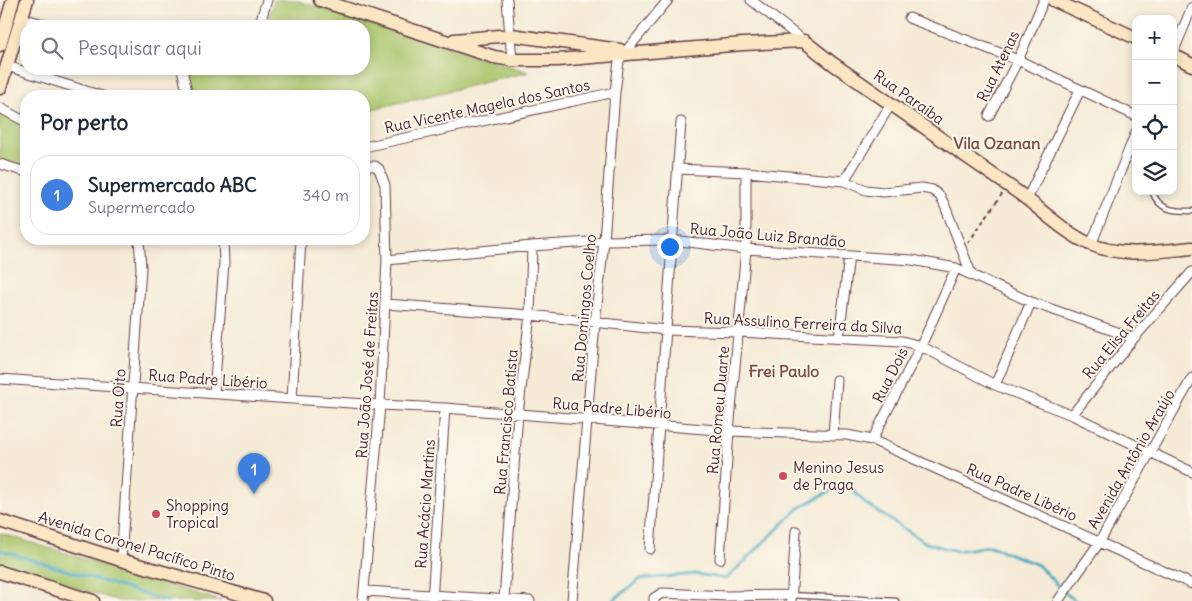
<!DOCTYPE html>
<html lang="pt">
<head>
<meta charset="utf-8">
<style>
	:root { --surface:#fff; --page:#f2f2f3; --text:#1f2937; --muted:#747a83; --line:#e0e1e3; --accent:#ea580c }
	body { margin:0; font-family:Delius,sans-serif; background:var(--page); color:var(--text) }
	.controls { position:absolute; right:15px; top:15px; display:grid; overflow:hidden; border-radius:10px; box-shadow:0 2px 8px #0003 }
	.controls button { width:45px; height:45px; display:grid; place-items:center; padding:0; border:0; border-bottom:1px solid var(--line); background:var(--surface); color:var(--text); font:25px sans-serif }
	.you { position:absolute; left:669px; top:246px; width:18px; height:18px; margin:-12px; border:4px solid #fff; border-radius:50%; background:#1a73e8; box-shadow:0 0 0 8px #1a73e833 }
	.badge { display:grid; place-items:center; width:32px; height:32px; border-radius:50%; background:var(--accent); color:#fff; font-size:16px; font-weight:700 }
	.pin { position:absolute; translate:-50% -41px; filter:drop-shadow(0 1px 2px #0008) }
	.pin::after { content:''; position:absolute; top:26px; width:18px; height:15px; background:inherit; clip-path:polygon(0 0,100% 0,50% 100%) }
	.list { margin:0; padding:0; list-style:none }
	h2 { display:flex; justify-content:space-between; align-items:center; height:65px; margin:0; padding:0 20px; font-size:21px }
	h2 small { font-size:16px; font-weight:400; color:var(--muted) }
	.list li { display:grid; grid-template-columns:32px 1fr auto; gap:15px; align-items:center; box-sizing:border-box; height:80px; margin:0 10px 10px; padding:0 10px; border:1px solid var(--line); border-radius:20px }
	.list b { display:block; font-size:19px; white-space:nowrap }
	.list p { margin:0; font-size:16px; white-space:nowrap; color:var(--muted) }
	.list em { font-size:16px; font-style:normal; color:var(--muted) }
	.icon { flex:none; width:28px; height:28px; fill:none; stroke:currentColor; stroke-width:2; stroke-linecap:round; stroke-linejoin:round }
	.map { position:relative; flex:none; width:1192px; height:601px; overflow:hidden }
	.search { position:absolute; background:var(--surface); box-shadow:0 2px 8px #0003; left:20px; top:20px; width:350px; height:55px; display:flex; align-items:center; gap:12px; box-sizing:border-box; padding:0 18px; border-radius:20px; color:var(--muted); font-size:19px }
	.panel { position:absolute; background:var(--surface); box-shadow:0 2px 8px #0003; left:20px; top:90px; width:350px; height:155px; border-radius:20px }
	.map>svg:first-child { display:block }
	.green { fill:#a9c56b; stroke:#7a724b }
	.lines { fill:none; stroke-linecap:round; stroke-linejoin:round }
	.stream { stroke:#41a9c1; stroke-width:3 }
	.lane-casing { stroke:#643e45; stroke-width:7 }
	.street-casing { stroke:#643e45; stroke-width:11 }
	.secondary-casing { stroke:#643e45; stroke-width:15 }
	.path { stroke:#643e45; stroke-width:2; stroke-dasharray:4 4; stroke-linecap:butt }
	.lane { stroke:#fff; stroke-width:4.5 }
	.street { stroke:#fff; stroke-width:9 }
	.secondary { stroke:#fbe6c4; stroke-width:12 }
	.poi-dot { fill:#d1495b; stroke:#fbf7ec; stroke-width:2 }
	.labels { text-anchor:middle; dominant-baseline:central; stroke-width:4; stroke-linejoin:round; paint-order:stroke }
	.street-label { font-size:15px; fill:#4a1f2b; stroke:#fbf7ec }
	.poi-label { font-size:15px; fill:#4a1f2b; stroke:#fbf7ec; text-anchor:start }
	.neighbourhood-label { font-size:16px; font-weight:bold; fill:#804e43; stroke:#fbf7ec }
</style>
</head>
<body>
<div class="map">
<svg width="1192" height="601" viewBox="0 0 1192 601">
	<rect width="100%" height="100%" fill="#fbf7ec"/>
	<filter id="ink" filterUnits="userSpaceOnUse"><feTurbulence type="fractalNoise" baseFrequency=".02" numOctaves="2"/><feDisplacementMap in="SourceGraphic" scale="10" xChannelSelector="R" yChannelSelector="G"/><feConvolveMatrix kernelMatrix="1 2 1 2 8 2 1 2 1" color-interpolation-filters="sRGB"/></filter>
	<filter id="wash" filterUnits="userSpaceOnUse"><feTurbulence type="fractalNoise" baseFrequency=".0096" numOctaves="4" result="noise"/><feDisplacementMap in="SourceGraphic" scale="20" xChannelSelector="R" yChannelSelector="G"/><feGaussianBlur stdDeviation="1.12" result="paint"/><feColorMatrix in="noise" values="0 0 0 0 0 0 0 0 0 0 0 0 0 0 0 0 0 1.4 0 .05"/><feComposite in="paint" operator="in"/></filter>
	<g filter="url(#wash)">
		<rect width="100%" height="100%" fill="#f5ebd6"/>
		<path class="green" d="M274,0H295L529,72L364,111V96H191L187,73L207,69H364V26H266Z
			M0,109L26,122V171L0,163Z
			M0,533L221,601H119L0,564Z"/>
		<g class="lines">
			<path class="stream" d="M0,550L167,601
				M612,601L640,579L696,574L726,579L798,509L845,482L866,504L926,543L957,551L990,546L1038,565L1064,592L1076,601"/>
		</g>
	</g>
	<g filter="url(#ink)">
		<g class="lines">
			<g class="lane-casing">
				<path id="lane" d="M1152,191C1159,211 1174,211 1192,211
					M791,595L896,601"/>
			</g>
			<g class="street-casing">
				<path id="street" d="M507,0L512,60
					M751,0L804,41
					M22,18L51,26
					M909,18L1018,60L1136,116
					M259,26L267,0
					M1173,53L1192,7
					M7,66L102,96
					M182,69L188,96
					M0,108L26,122
					M989,116L1018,60L1044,0
					M364,147L615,92
					M0,164L26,172
					M678,169L746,172L844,181L866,190L883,192L922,188L932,190L940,196L945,206L972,276
					M844,181L891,104
					M1027,199L1080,90
					M1091,245L1136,132
					M387,260L532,246L604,241L672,240L746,249L912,260L956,268L1031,302L1134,338
					M386,304L530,315L666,330L739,332L902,341L921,346L995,385L1072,415L1192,472
					M839,337L849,256
					M0,379L380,405L445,408L729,431L847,435L872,440L1192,584
					M995,385L1031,302
					M214,393L224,263L223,239
					M292,399L301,239
					M1072,415L1134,338L1192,272
					M833,435L837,380
					M872,440L921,346L956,268
					M650,549L681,122
					M720,559L729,431L746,249V172
					M121,560L141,268L139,239
					M365,591L530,601
					M504,599L518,414L530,315L532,246
					M363,601L380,405L387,260L385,185L379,169L375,166H364
					M432,601L445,408
					M572,601L595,323L604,241L615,92L619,61L622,56L668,0
					M654,601V598L662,593L727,596L791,595
					M791,601L796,531
					M1058,601L1099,543L1192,378"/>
			</g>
			<g class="secondary-casing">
				<path id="secondary" d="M320,0L494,57L512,60H558L743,44L804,41L832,63C894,106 957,150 1019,193C1041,209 1066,234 1090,244C1121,258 1160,251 1192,248
					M1053,0L1136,38
					M454,40L511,35L620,50
					M0,45L13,0
					M1173,55L1192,65
					M0,88L27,0
					M0,521L121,560L264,601
					M0,572L93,601"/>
			</g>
			<path class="path" d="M968,243L1002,194"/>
			<use href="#lane" class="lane"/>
			<use href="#street" class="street"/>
			<use href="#secondary" class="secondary"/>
		</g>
	</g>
	<g class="poi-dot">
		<circle cx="783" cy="476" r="5"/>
		<circle cx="156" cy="514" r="5"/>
	</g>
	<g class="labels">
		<g class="street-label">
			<text transform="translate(998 66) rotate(-64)">Rua Atenas</text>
			<text transform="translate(909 97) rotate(35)">Rua Paraíba</text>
			<text transform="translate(487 106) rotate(-12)">Rua Vicente Magela dos Santos</text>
			<text transform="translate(768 235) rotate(5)">Rua João Luiz Brandão</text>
			<text transform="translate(584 308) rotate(-85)">Rua Domingos Coelho</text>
			<text transform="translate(803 323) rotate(3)">Rua Assulino Ferreira da Silva</text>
			<text transform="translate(1121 334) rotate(-50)">Rua Elisa Freitas</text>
			<text transform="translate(367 375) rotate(-86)">Rua João José de Freitas</text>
			<text transform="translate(890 375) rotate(-63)">Rua Dois</text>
			<text transform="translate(208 379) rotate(4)">Rua Padre Libério</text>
			<text transform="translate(118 398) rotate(-86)">Rua Oito</text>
			<text transform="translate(612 408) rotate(5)">Rua Padre Libério</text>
			<text transform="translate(718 410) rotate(-85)">Rua Romeu Duarte</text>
			<text transform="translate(506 422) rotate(-85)">Rua Francisco Batista</text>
			<text transform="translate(1131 459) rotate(-60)">Avenida Antônio Araújo</text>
			<text transform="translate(1022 492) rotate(24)">Rua Padre Libério</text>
			<text transform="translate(425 504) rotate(-86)">Rua Acácio Martins</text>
			<text transform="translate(137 546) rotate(17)">Avenida Coronel Pacífico Pinto</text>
		</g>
		<g class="poi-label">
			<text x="793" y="467">Menino Jesus<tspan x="793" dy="17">de Praga</tspan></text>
			<text x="166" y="505">Shopping<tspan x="166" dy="17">Tropical</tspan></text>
		</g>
		<g class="neighbourhood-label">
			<text x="997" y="143">Vila Ozanan</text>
			<text x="784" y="371">Frei Paulo</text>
		</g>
	</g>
</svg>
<div class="controls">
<button>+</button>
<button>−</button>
<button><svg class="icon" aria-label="locate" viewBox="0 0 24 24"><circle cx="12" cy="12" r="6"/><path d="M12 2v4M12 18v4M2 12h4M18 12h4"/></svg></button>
<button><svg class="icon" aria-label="layers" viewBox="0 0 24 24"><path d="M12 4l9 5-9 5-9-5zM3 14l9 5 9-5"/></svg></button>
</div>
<div class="you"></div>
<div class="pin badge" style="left:254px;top:494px;background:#3f7fe0">1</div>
<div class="search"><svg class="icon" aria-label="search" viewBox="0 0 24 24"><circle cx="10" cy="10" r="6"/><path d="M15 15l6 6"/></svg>Pesquisar aqui</div>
<section class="panel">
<h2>Por perto<small></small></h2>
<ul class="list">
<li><span class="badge" style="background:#3f7fe0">1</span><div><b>Supermercado ABC</b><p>Supermercado</p></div><em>340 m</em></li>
</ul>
</section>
</div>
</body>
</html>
